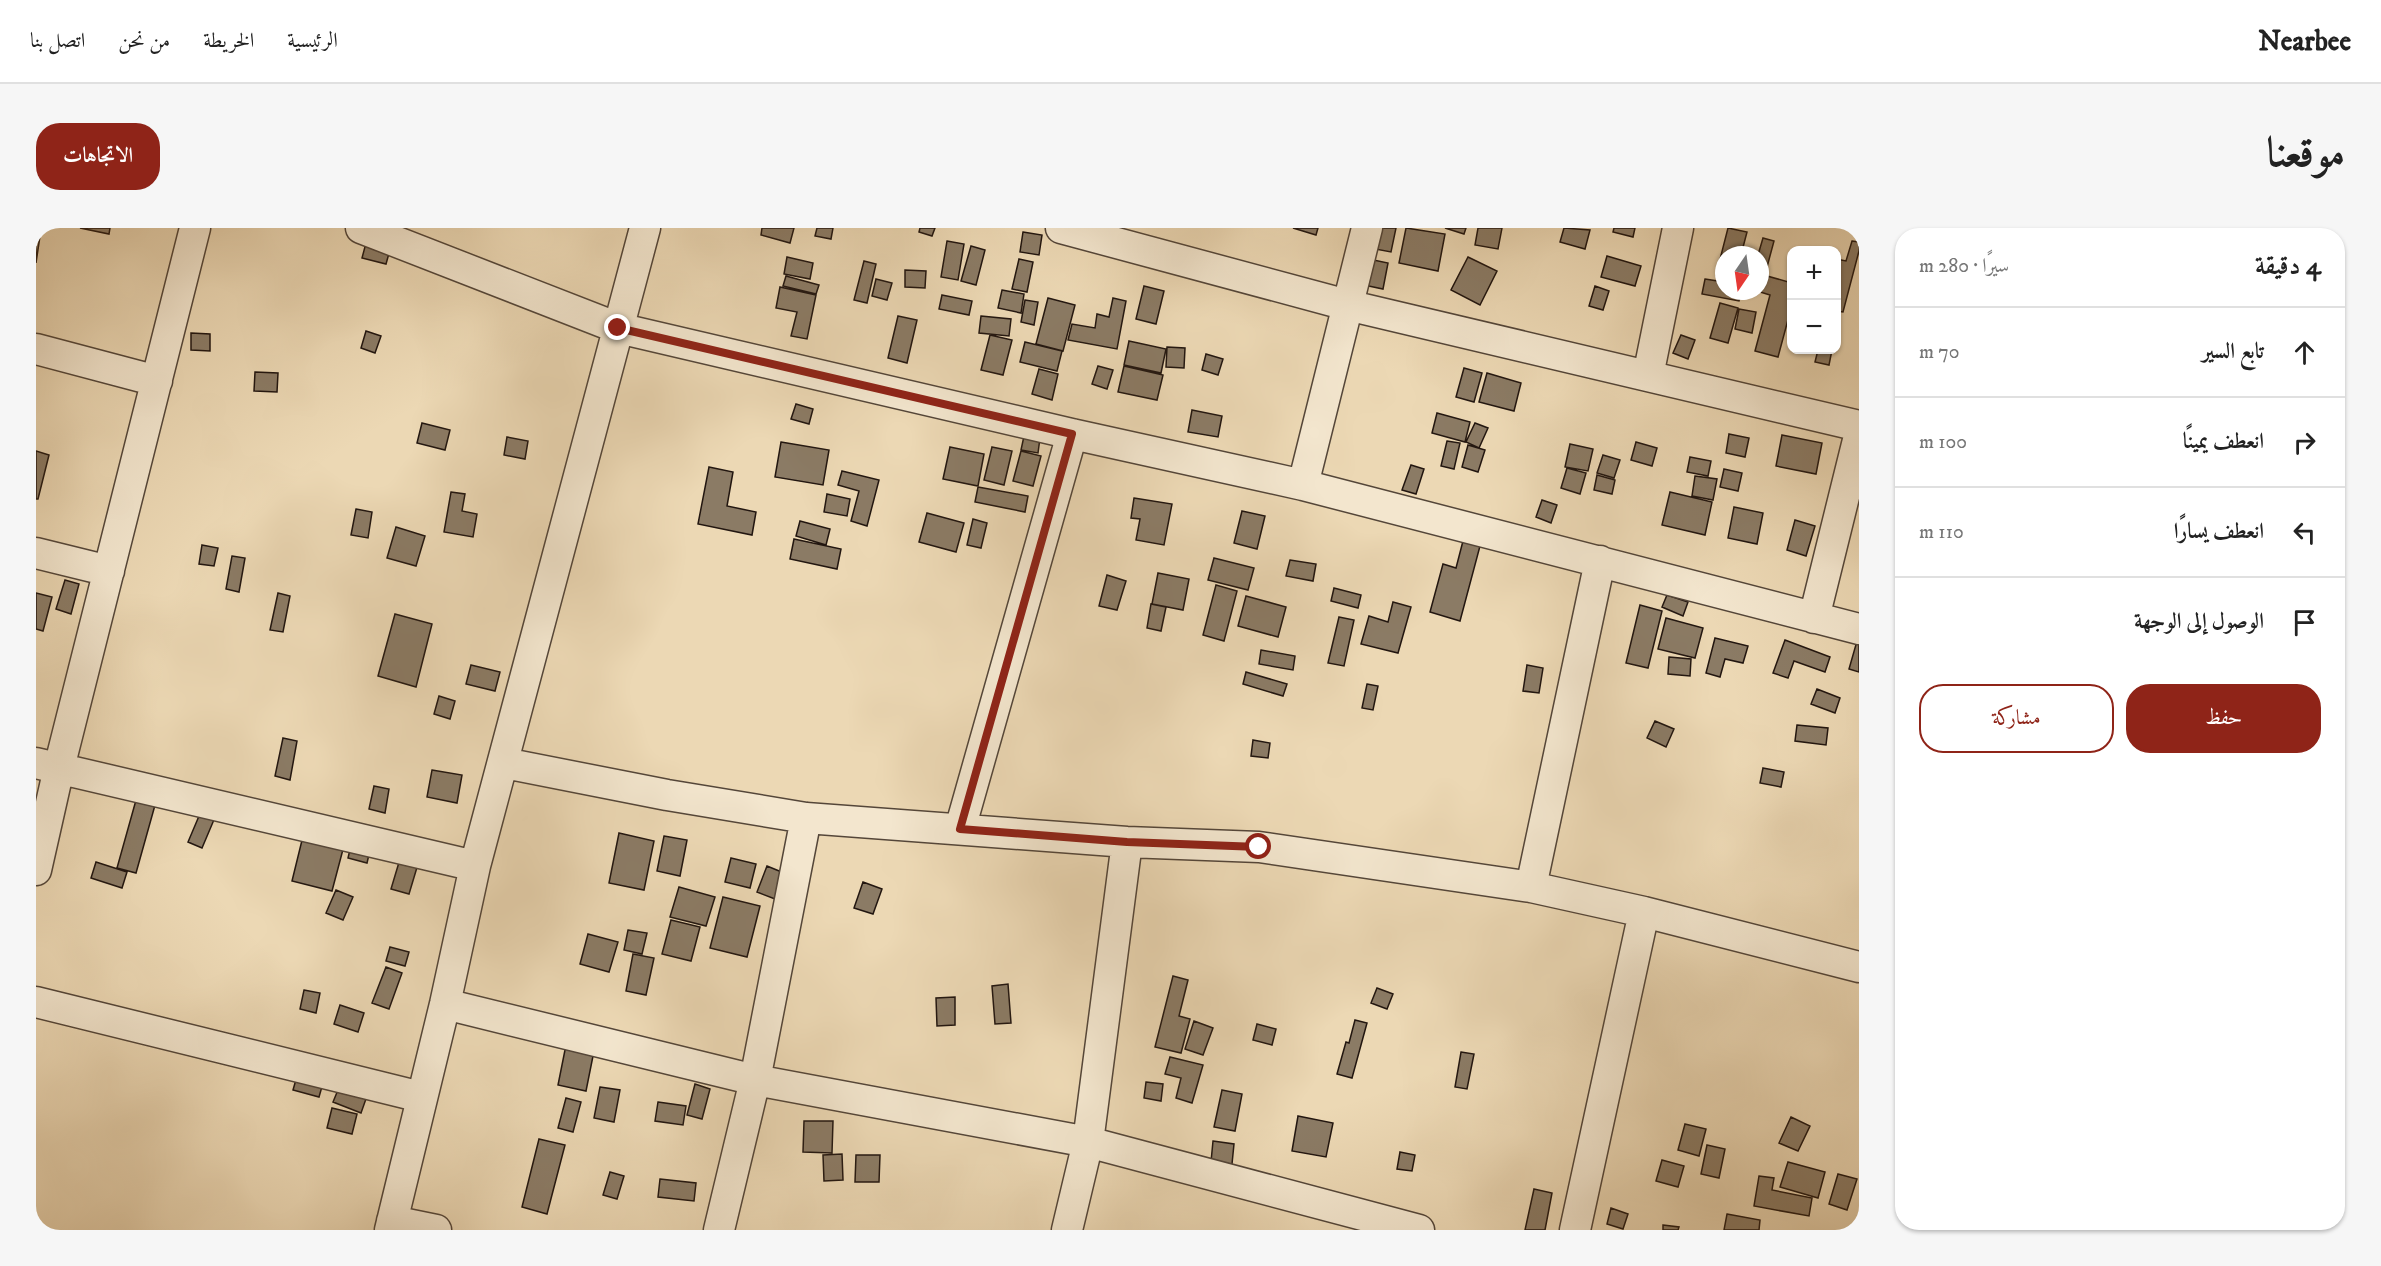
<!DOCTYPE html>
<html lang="ar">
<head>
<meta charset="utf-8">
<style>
	:root { --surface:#fff; --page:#f6f6f6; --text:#222; --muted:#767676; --line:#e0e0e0; --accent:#8f2418 }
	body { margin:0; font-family:"IM FELL DW Pica",Amiri,serif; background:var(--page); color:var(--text); direction:rtl }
	.controls { position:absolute; right:18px; top:18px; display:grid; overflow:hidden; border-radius:12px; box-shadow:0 2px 4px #0004 }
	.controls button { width:54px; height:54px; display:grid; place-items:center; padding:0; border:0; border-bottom:2px solid var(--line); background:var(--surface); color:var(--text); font:30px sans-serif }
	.compass { position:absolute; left:1679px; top:18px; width:54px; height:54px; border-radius:50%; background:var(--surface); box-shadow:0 2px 4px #0004; rotate:193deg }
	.stop { position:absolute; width:18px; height:18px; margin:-14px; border:4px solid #8f2418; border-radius:50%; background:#fff }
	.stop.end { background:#8f2418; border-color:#fff; box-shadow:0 2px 6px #0008 }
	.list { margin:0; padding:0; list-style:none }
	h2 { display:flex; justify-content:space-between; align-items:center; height:78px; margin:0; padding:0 24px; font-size:26px }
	h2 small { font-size:20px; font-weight:400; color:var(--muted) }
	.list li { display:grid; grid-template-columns:39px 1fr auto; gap:18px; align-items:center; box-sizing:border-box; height:90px; padding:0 24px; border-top:2px solid var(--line) }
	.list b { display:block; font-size:22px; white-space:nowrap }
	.list em { font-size:20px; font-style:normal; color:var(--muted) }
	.actions { display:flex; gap:12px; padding:18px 24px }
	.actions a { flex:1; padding:14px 0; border:2px solid var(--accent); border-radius:24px; text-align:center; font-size:21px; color:var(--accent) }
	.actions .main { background:var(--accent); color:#fff }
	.icon { flex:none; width:33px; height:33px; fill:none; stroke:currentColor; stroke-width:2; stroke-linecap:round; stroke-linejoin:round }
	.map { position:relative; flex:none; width:1823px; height:1002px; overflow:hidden; direction:ltr; border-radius:24px }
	header { display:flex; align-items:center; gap:36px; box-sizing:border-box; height:84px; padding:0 30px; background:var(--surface); border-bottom:2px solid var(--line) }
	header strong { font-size:28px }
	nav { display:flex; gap:33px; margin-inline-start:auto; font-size:21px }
	.intro { display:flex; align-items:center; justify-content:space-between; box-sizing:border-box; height:144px; padding:0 36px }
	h1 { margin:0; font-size:42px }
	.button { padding:15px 27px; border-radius:24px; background:var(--accent); color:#fff; font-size:21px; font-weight:700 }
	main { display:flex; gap:36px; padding:0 36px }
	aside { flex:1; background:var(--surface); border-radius:24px; box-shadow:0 2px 4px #0004 }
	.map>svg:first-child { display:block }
	.building { fill:#8b7b65; stroke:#221610; stroke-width:1.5 }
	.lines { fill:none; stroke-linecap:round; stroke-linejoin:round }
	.minor-casing { stroke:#544639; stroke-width:33 }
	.minor { stroke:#f3e6ce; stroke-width:30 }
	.route { stroke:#8f2418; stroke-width:8 }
</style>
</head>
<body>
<header>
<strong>Nearbee</strong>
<nav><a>الرئيسية</a><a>الخريطة</a><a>من نحن</a><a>اتصل بنا</a></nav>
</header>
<div class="intro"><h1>موقعنا</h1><a class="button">الاتجاهات</a></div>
<main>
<aside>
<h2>4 دقيقة<small>سيرًا · 280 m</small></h2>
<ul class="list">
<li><svg class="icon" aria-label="ahead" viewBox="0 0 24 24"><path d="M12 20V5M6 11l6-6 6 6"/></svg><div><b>تابع السير</b></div><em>70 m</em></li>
<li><svg class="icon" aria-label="right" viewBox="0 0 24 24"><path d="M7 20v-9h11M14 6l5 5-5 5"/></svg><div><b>انعطف يمينًا</b></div><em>100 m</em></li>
<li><svg class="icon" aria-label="left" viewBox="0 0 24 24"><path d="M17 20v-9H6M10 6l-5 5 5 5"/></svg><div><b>انعطف يسارًا</b></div><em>110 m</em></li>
<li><svg class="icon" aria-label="arrive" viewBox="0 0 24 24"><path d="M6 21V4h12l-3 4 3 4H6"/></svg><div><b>الوصول إلى الوجهة</b></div></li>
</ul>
<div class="actions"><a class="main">حفظ</a><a>مشاركة</a></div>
</aside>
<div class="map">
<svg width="1823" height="1002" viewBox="0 0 1823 1002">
	<rect width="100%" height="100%" fill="#ecd8b4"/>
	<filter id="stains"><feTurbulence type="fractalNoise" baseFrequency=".00333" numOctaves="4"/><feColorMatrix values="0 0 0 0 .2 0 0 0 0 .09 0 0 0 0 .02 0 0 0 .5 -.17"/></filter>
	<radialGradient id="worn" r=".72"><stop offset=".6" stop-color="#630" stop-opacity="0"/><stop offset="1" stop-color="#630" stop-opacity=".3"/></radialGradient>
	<path class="building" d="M44,0H74L73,6Z
		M334,0L359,4L350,36L326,30Z
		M726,0H758L754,15L725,7Z
		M781,0H797L795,11L779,8Z
		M884,0H899L896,8L883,4Z
		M1257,0H1282L1280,7Z
		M1343,0H1360L1355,24L1339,21Z
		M1370,0L1409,6L1402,43L1363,35Z
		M1409,0H1430L1428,6Z
		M1442,0H1466L1462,21L1439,17Z
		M1528,0L1554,2L1549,21L1524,14Z
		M1578,0H1599L1597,9L1577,4Z
		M1692,0L1711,4L1705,27H1688V50L1680,47Z
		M987,4L1006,7L1003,27L984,24Z
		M0,8H4L0,35Z
		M1727,10L1738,13L1731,39L1724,37V27H1722Z
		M911,13L928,16L922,52L905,49Z
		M1816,13L1823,14V23L1807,84L1800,83V31L1810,33Z
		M935,18L949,22L940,57L925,53Z
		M1571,28L1605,38L1599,58L1565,49Z
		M751,29L777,35L774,51L748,46Z
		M1432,29L1461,43L1444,77L1415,62Z
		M1328,30L1352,35L1347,61L1323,56Z
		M983,31L997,34L991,64L976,61Z
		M828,33L840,36L831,75L818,72Z
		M869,42L890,43L889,60L869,59Z
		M1724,46L1756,55V77L1742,129L1719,123L1734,67L1721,63H1724Z
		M750,48L783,57L780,66L747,58Z
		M840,51L856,55L851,72L836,68Z
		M1669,51L1688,54V63H1705L1703,73L1666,66Z
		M1108,58L1128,63L1120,96L1100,91Z
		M1559,58L1573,63L1567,82L1553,78Z
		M744,59L780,67L771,111L755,108L761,84L740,80Z
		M966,62L988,66L985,85L962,80Z
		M906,67L936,73L933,87L903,81Z
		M1012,70L1039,77L1027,123L1000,116Z
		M1077,70L1090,73L1081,121L1032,112L1036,96L1059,100L1061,86L1073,89Z
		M989,72L1002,74L998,97L985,94Z
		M1684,75L1702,80L1692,115L1674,110Z
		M1703,81L1720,84L1716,105L1699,101Z
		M862,88L881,92L871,135L852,130Z
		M945,88L975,91L973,108L943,105Z
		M330,103L345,108L339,125L325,120Z
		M155,105L174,106V123L155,122Z
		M954,107L976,112L967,147L945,142Z
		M1645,107L1659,112L1652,131L1637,125Z
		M1093,113L1130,121L1125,145L1088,137Z
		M989,114L1026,123L1021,143L984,134Z
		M1131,119L1149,120L1148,140L1130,139Z
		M1782,122H1796L1793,137L1779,134Z
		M1170,126L1187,131L1182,147L1166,142Z
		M1062,138L1077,142L1071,161L1056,156Z
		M1088,138L1127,147L1121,172L1082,164Z
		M1428,140L1446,145L1438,174L1420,169Z
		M1003,141L1022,146L1016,172L996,166Z
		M219,144L242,145L241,164L218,163Z
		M1451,145L1485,155L1478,183L1443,174Z
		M760,176L777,181L773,196L755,191Z
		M1156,182L1186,188L1182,209L1152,204Z
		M1401,185L1434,194L1429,214L1396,205Z
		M386,195L414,202L409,222L381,215Z
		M1439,195L1452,200L1443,220L1430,214Z
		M1693,206L1713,210L1709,229L1690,225Z
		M1746,207L1786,215L1780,246L1740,238Z
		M988,208L1004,210L1002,225L985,222Z
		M471,209L492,213L489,231L468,227Z
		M1411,213L1424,215L1418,241L1405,238Z
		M745,214L793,222L787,257L739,249Z
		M1600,214L1621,220L1616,238L1595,232Z
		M1534,216L1557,221L1552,243L1529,239Z
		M1432,217L1449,222L1442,244L1426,239Z
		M914,219L948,226L942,258L907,251Z
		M956,219L976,223L968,257L948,252Z
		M0,223L13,227L2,271H0Z
		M985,223L1005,228L997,258L977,253Z
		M1567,227L1584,232L1578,250L1561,245Z
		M1654,229L1675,233L1672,248L1651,244Z
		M1375,237L1388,241L1380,266L1366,262Z
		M673,239L697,244L691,278L720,284L716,307L662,296Z
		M1531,240L1550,245L1544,266L1525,260Z
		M1688,241L1706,245L1702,263L1684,259Z
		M806,243L843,252L831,298L815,293L823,263L802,257Z
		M1561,247L1579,252L1576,266L1558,262Z
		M1659,248L1681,251L1677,272L1656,268Z
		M942,259L992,268L989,284L939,274Z
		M415,264L429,266L426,283L441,286L437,309L408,304Z
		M1634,264L1676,274L1669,307L1626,297Z
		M791,266L814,271L811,288L788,284Z
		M1098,270L1136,276L1128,317L1100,312L1104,291L1095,290Z
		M1506,272L1521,277L1515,295L1500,289Z
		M1698,279L1727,285L1721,316L1692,310Z
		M320,281L336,284L332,310L315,307Z
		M1206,283L1229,288L1221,321L1198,315Z
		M891,285L928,295L920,324L883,314Z
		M937,291L951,295L945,320L931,317Z
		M1759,292L1779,298L1770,328L1751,322Z
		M764,293L794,301L790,317L760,308Z
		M360,299L389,308L380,338L351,330Z
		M758,311L805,321L801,341L754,331Z
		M1427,313L1444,318L1424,393L1394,384L1407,336L1420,340Z
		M166,317L182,320L178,338L163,336Z
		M196,328L209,330L203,364L190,361Z
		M1178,330L1218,340L1212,362L1172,352Z
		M1254,332L1280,336L1277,353L1250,348Z
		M1122,345L1153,351L1147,382L1116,376Z
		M1071,347L1090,353L1081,382L1063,378Z
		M29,352L43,356L35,386L20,381Z
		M1180,357L1201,363L1188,413L1167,407Z
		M1298,360L1325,367L1322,380L1295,373Z
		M0,365L16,369L7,403L0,401Z
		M242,365L254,368L247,404L234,402Z
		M1631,367L1652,374L1647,388L1626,379Z
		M1210,368L1250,379L1242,409L1202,398Z
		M1357,374L1375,379L1362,425L1325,416L1333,388L1352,394Z
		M1115,376L1130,379L1125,403L1111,400Z
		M1604,377L1626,383L1612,440L1590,435Z
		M359,386L396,396L380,459L342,448Z
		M1303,389L1318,392L1308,438L1292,435Z
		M1630,390L1667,400L1659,430L1622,421Z
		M1679,410L1712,418L1707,435L1689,431L1684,449L1670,445Z
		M1749,412L1794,429L1789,444L1758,433L1752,450L1737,445Z
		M1821,413L1823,414V444L1813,441Z
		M1225,422L1259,428L1257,442L1223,436Z
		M1633,429L1655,431L1654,448L1632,446Z
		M435,437L464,444L459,463L430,456Z
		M1491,437L1507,440L1503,465L1487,463Z
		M1210,444L1251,456L1247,468L1207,456Z
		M1331,456L1342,458L1337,482L1326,480Z
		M1781,461L1804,470L1799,485L1775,476Z
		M403,468L419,473L414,491L398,486Z
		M1619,493L1638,501L1630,519L1611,510Z
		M1761,497L1792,500L1790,517L1759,513Z
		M247,510L261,513L254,552L239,548Z
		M1217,512L1234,515L1232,530L1215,528Z
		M1727,540L1748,544L1745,559L1724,555Z
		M396,542L426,547L421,575L391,569Z
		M338,558L353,561L349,585L333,581Z
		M102,565L121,570L100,645L81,640Z
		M166,581L180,587L166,620L152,614Z
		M269,600L310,610L296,663L256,653Z
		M583,605L618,613L608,662L573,655Z
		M628,608L651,612L644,648L621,643Z
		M316,613L335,618L331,635L312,630Z
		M695,630L720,636L714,660L689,654Z
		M364,631L382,636L373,666L355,661Z
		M60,634L91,644L86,660L55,650Z
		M731,638L748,645L739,671L721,664Z
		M827,654L846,661L837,686L818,680Z
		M643,659L679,669L670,698L634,689Z
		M300,662L317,669L307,692L290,685Z
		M687,669L724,678L711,729L674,720Z
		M635,692L664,699L655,733L626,726Z
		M592,702L611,705L606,726L588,722Z
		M552,706L582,714L573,744L544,736Z
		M354,719L373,724L369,738L350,733Z
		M597,726L618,730L610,767L590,763Z
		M350,739L366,745L353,781L336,775Z
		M1137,748L1152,752L1143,788L1154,791L1145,825L1119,819Z
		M972,756L975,795L959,796L956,758Z
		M1341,760L1357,766L1351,781L1335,775Z
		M268,762L284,765L280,785L264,781Z
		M919,769V797L901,798L900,770Z
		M304,777L328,785L322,804L298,796Z
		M1319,792L1331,795L1316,850L1301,846L1310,814L1313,815Z
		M1158,793L1177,800L1167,827L1149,821Z
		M1221,796L1240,801L1236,817L1217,812Z
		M530,817L558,823L550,863L522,857Z
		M1425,824L1438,826L1431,861L1419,859Z
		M1134,829L1167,837L1156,875L1140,870L1145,850L1129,846Z
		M261,848L287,855L283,869L257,862Z
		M1110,854L1127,856L1125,873L1108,870Z
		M659,856L674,861L666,891L651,887Z
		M304,857L331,868L325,885L297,874Z
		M564,859L584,862L578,894L558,890Z
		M1186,862L1206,866L1199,903L1178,899Z
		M530,870L545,874L537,904L522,900Z
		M622,874L650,878L647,897L619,893Z
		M296,880L321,886L316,906L291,900Z
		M1262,888L1297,895L1290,929L1256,923Z
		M1755,889L1774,898L1762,923L1743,915Z
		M768,893H797L796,925L767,924Z
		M1649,896L1670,901L1663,928L1642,922Z
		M503,911L529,917L511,986L486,979Z
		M1177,913L1198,916L1196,936L1175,934Z
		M1671,917L1689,921L1683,950L1665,946Z
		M1364,924L1379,927L1376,943L1361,941Z
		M806,926L807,952L788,953L787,927Z
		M820,927H844L843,954H819Z
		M1626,932L1648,938L1642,959L1620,953Z
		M1752,934L1789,944L1782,970L1744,959Z
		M574,944L588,948L581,971L567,967Z
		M1802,946L1821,951L1811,982L1793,976Z
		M1723,948L1738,950L1736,962L1776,970L1773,988L1718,978Z
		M624,951L660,955L658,973L622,969Z
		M1498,961L1516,965L1509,1002H1489Z
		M1575,980L1592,986L1587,1001L1571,996Z
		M1691,986L1724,992L1723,1002H1688Z
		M1627,997L1643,999L1642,1002H1627Z"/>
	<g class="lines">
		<g class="minor-casing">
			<path id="minor" d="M325,0L582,100L1036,206L1267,257L1823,401
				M1025,0L1311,77L1823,198
				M0,121L121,153
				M1612,148L1642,0
				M1267,257L1331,0
				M0,325L73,343
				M1778,390L1823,208
				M0,535L439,638
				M468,535L631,567L770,590L1091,614L1223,619L1495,659L1608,684L1823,739
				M924,601L1036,206
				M0,642L23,540L159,0
				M1495,659L1564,333
				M0,774L385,869
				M409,776L719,852L1052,914L1383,1002
				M356,993L400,1002
				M354,1002L409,776L439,638L609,0
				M683,1002L719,852L770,590
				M1031,1002L1052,914L1091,614
				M1539,1002L1608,684"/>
		</g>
		<use href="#minor" class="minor"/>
	</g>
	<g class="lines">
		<path class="route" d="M582,100L1036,206L924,601L1091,614L1223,619"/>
	</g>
	<rect width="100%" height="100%" filter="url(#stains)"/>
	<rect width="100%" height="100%" fill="url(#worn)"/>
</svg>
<div class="controls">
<button>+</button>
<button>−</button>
</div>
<svg class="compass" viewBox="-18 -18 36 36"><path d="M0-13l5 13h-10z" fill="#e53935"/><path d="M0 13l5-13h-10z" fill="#767676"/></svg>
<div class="stop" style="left:1223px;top:619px"></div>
<div class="stop end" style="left:582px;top:100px"></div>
</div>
</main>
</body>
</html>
